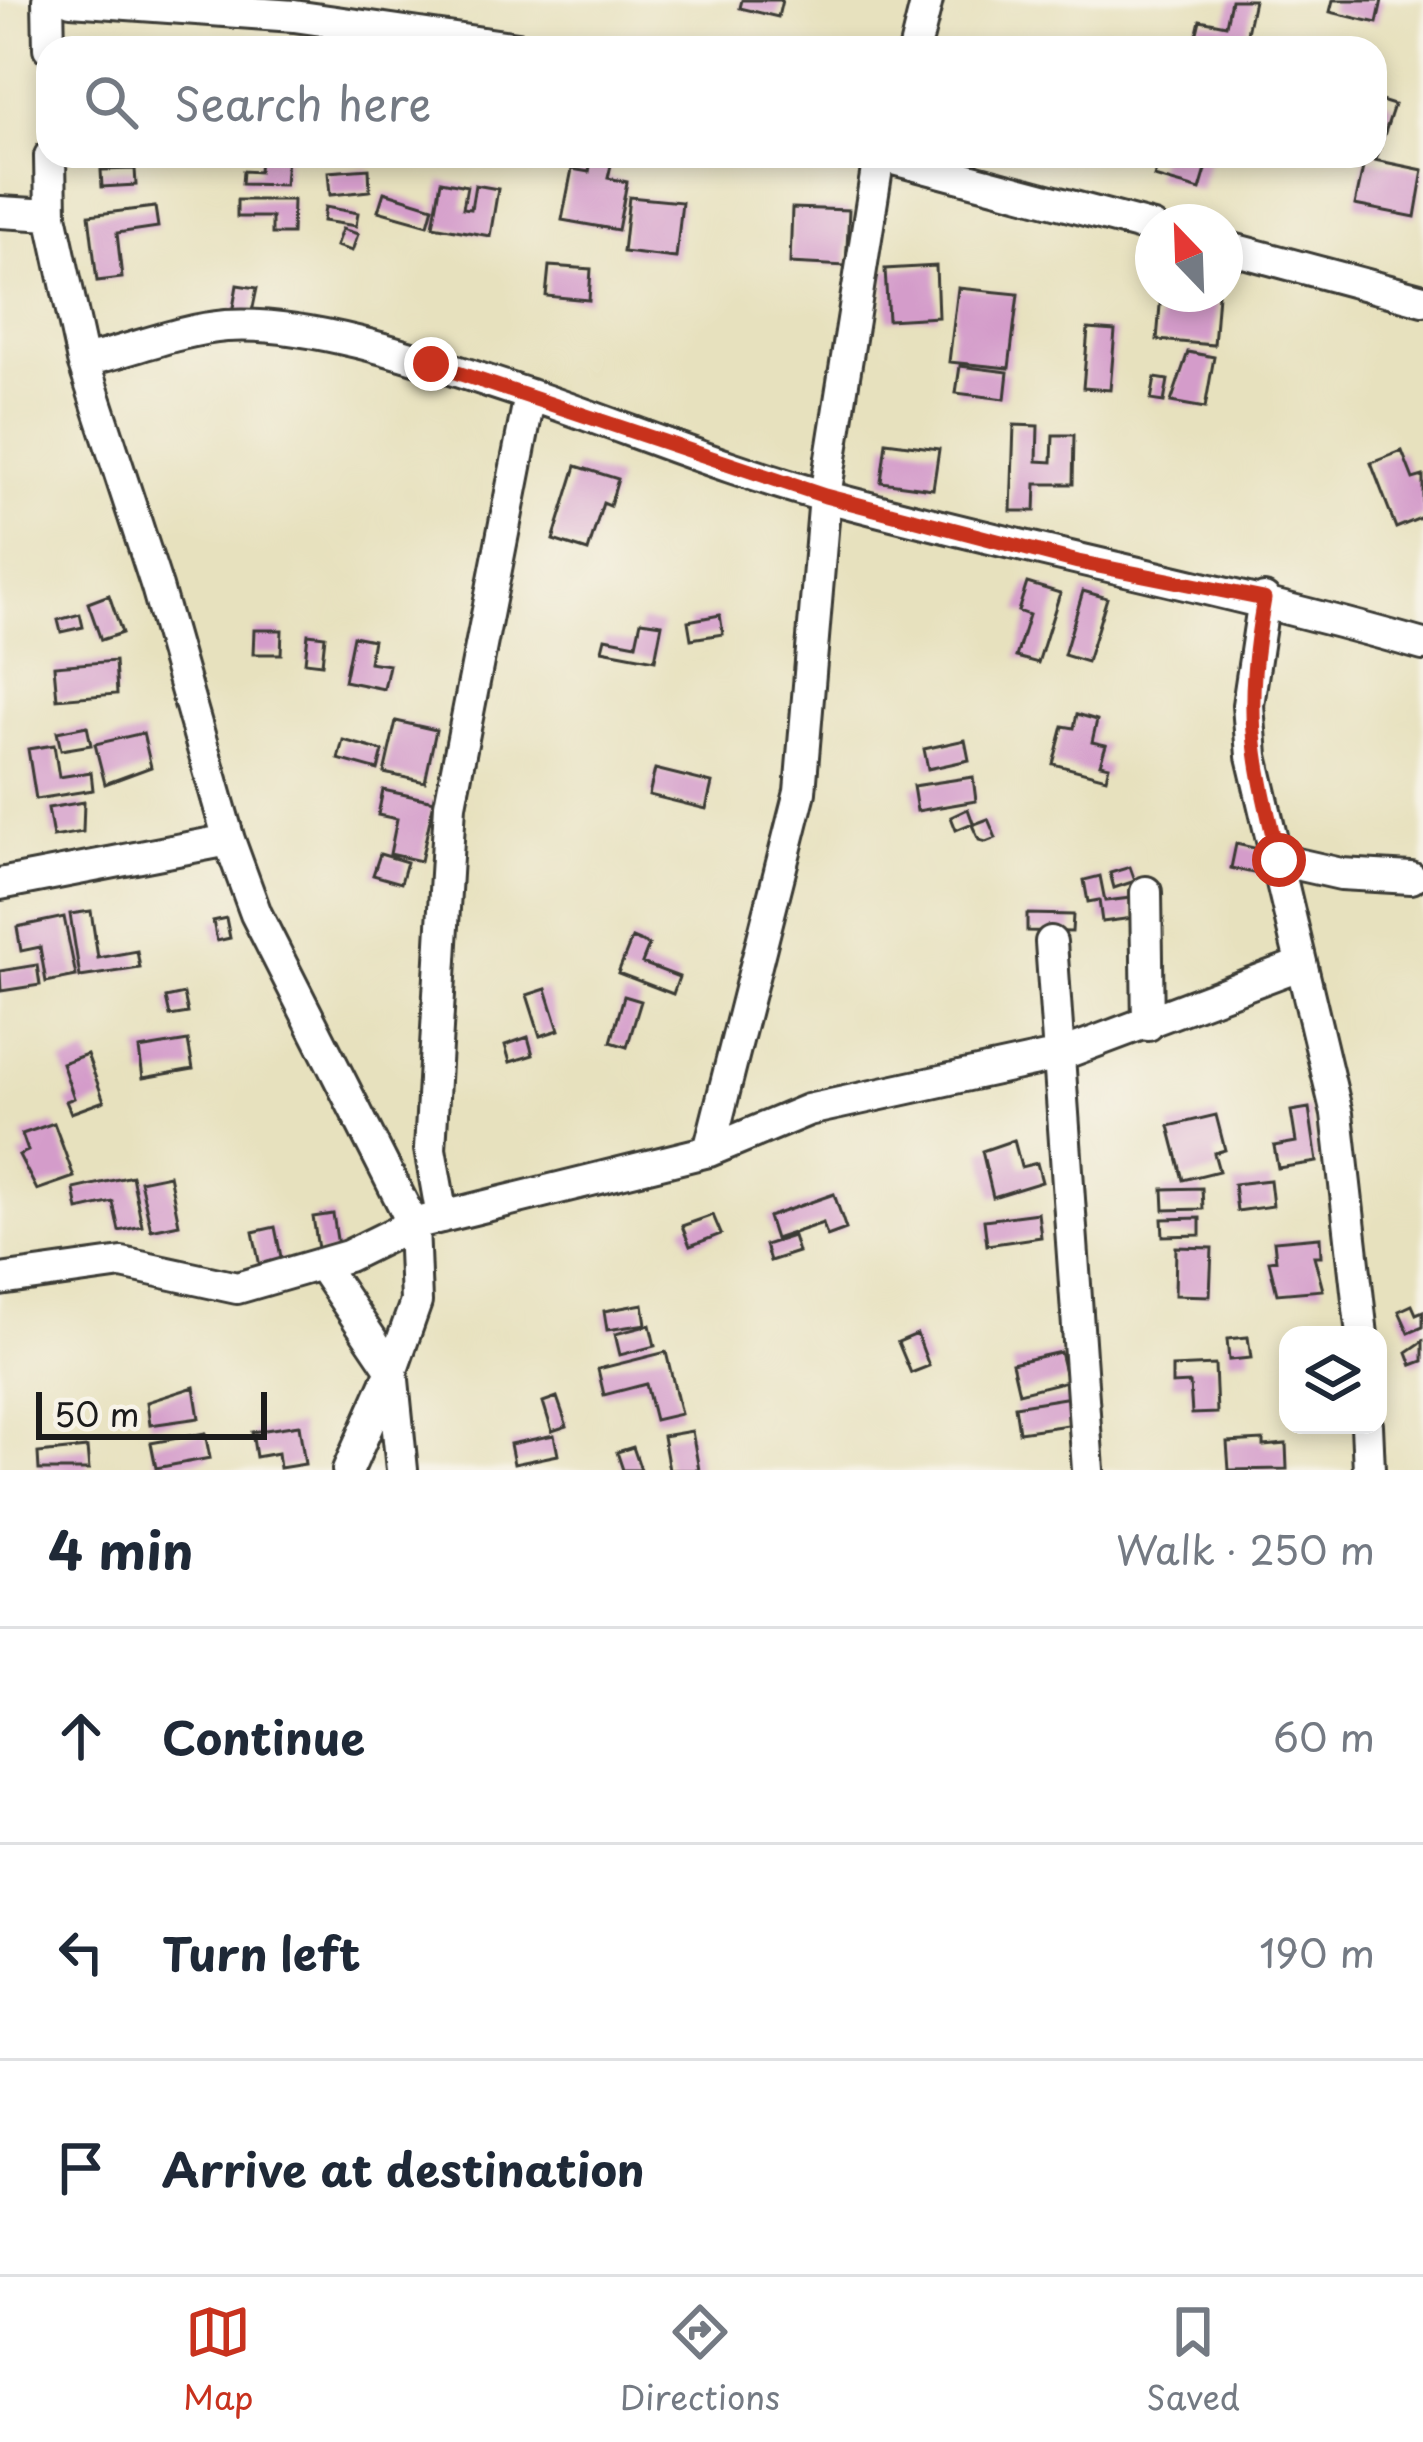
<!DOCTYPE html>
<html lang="en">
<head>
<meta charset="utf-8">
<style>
	:root { --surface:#fff; --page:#f2f2f3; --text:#1f2937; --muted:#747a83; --line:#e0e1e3; --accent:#c8321e }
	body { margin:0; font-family:"Playpen Sans",sans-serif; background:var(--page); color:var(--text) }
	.controls { position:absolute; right:36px; bottom:36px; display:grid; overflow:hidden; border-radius:24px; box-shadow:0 6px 18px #0003 }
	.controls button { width:108px; height:108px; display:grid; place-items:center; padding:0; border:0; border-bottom:3px solid var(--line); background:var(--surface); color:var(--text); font:60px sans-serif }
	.compass { position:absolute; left:1135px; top:204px; width:108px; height:108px; border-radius:50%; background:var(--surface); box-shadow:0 6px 18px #0003; rotate:337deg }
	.scale { position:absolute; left:36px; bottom:30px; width:231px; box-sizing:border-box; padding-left:12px; border:6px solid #1c1c1c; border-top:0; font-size:33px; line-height:42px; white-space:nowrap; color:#1c1c1c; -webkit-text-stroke:9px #f7f3e8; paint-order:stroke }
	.stop { position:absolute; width:36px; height:36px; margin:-27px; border:9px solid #c8321e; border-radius:50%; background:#fff }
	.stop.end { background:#c8321e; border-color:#fff; box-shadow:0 3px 12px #0008 }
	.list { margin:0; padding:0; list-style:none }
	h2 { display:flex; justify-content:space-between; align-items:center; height:156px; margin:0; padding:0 48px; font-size:51px }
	h2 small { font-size:39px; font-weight:400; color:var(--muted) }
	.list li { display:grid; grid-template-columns:78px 1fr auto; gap:36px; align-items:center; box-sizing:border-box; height:216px; padding:0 48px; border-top:3px solid var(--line) }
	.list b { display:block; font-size:45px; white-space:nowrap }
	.list em { font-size:39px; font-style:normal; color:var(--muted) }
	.icon { flex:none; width:66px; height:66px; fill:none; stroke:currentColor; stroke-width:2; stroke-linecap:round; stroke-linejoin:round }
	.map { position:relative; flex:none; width:1423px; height:1470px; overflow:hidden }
	.search { position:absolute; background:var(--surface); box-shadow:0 6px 18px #0003; left:36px; right:36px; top:36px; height:132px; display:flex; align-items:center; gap:30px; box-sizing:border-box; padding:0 42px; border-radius:36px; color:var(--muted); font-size:45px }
	.sheet { height:804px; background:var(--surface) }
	nav { display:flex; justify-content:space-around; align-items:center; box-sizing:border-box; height:168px; border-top:3px solid var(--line); background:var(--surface); font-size:33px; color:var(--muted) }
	nav a { display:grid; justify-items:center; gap:6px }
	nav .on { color:var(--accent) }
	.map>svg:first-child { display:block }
	.building { fill:#d49cca }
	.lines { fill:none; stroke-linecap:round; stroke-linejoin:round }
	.street-casing { stroke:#3a3a34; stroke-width:36 }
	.street { stroke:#fff; stroke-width:30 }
	.route { stroke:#c8321e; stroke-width:15 }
</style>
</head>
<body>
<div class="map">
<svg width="1423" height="1470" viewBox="0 0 1423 1470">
	<rect width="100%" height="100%" fill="#f7f3e8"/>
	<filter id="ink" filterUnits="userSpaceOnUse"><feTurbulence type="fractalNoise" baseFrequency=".00833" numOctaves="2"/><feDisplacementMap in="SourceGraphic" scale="24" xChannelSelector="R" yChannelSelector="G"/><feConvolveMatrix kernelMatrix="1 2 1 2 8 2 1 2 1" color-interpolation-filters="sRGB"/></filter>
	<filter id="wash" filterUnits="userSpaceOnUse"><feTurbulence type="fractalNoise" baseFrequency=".004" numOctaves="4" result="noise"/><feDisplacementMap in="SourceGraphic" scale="48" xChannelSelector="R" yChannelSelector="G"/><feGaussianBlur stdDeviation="2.7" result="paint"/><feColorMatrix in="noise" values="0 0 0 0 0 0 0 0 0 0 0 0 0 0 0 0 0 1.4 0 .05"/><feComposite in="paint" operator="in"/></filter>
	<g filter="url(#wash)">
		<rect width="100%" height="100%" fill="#e7e1be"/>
		<g id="blocks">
			<path class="building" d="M742,0H782L778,17L740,8Z
				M1231,0H1254L1244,47L1196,37L1200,20L1226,25Z
				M1333,0H1382L1377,23L1330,12Z
				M1378,100L1394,105L1376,160L1375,108Z
				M260,156H287L285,185L242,184L243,171L259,172Z
				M1160,156H1210L1200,190L1154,177Z
				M1365,158L1423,170L1415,217L1355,205Z
				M591,161L611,165L608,178L627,182L618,230L562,220L572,169L589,172Z
				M135,169L136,185L102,187L101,170Z
				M369,169L370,191L330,195L328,172Z
				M441,181L467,186L463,208L471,209L475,185L498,189L490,236L433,226Z
				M384,192L433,207L428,225L378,211Z
				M629,197L682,202L676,258L623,252Z
				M237,200H293L292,234H272V217H237Z
				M155,207L158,227L117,233L122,278L97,281L89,215Z
				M325,207L358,213L356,226L323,221Z
				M792,208L849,210L846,266L790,263Z
				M342,229L358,234L352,251L336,246Z
				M549,266L591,269L589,300L546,296Z
				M936,266L938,317L888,320L885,269Z
				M237,285L257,288L251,317L232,314Z
				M958,288L1018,294L1009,368L949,362Z
				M1161,294H1218L1214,345L1157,340Z
				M1088,329L1115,331L1110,390L1083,388Z
				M1188,352L1214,357L1205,408L1171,402Z
				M960,366L1008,372L1005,399L956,393Z
				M1155,378L1168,380L1164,402L1151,400Z
				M1014,425L1038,426L1037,461L1052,462L1053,435H1074L1073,484H1036L1035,511H1011Z
				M886,442L939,449L933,489L881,482Z
				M1402,451L1413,479L1423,476V517L1396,528L1371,463Z
				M576,466L618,479L610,506L603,503L588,551L553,540Z
				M1027,583L1060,593L1038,663L1016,657L1029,615L1018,611Z
				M1083,591L1107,598L1087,662L1064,655Z
				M109,595L122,633L101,640L88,603Z
				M80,614L83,627L61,632L58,620Z
				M720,615L723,634L691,639L688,621Z
				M641,621L662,624L655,660L602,650L605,638L636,644Z
				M254,630H282L281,654H253Z
				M308,634L325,636L322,664L305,662Z
				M353,636L373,640L369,662L389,665L384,689L344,681Z
				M115,661L117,694L57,699L54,666Z
				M1077,714L1097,720L1092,742L1106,745L1100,764L1109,766L1106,778L1053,764L1063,726L1074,728Z
				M396,721L436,730L425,782L384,773Z
				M87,726L91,745L61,750L57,732Z
				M143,733L151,767L105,784L95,744Z
				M343,740L383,751L378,770L338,759Z
				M965,740L969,760L928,769L924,749Z
				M54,745L59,777L91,772L93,790L36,799L28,749Z
				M655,769L712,783L706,809L649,795Z
				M973,777L976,801L917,811L913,786Z
				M383,790L434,801L421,861L390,854L397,819L378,815Z
				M84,802L83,832L53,837L48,808Z
				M968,809L973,823L956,830L951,817Z
				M988,819L996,838L986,842L979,840L972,825Z
				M1236,844L1267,851L1262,875L1231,868Z
				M380,854L407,862L401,883L373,875Z
				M1130,867L1135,881L1114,888L1110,873Z
				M1100,876L1105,901L1131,898L1133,918L1102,922L1099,900L1088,902L1084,880Z
				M91,911L98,958L137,951L140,968L80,977L70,914Z
				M1027,914L1073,915L1072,932L1027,931Z
				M64,917L76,976L46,982L40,947L21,951L17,927Z
				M226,918L230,938L217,941L213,921Z
				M632,938L649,945L642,963L679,977L673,994L618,973Z
				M37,965L40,985L1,991L0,971Z
				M546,989L559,1030L540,1036L527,995Z
				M184,994L188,1013L170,1016L166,998Z
				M624,996L641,1001L627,1047L611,1042Z
				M528,1037L533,1055L510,1062L505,1045Z
				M188,1041L193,1069L143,1078L139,1049Z
				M87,1054L104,1101L71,1113L66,1101L74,1098L62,1063Z
				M1309,1108L1317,1162L1278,1168L1274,1146L1296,1142L1291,1111Z
				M1216,1115L1225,1150L1214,1153L1219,1171L1183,1180L1169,1126Z
				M54,1123L74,1177L37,1190L19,1155L28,1151L22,1134Z
				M1014,1140L1021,1167L1037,1163L1042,1182L993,1197L982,1151Z
				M169,1175L179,1224L151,1230L140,1181Z
				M132,1176L142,1226L119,1231L113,1202L78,1210L74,1189Z
				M1270,1180L1273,1206L1237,1211L1234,1184Z
				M1202,1188L1203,1209L1164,1210L1163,1189Z
				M834,1194L846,1229L827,1236L823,1223L775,1239L768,1217Z
				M1038,1213L1041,1237L987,1245L984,1220Z
				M333,1214L339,1252L319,1255L313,1217Z
				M713,1215L721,1234L690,1246L682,1226Z
				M1200,1218V1235L1163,1236L1162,1219Z
				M275,1227L283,1267L261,1271L253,1232Z
				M793,1236L798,1252L770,1261L765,1245Z
				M1320,1237L1321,1256H1314L1323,1290L1277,1294L1269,1261L1276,1260L1274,1241Z
				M1176,1247L1212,1248L1210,1296L1175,1295Z
				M643,1304L646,1324L607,1330L604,1311Z
				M1412,1305L1416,1314L1423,1311V1327L1409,1333L1399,1311Z
				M650,1325L655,1346L620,1355L615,1334Z
				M917,1334L929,1366L911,1373L898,1342Z
				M1248,1337L1251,1358L1229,1360L1227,1339Z
				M1423,1341V1361L1412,1365L1407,1352Z
				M666,1352L681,1414L655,1420L646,1384L604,1395L598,1369Z
				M1060,1352L1067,1381L1019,1393L1012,1363Z
				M1215,1365L1217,1413L1192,1414L1190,1383L1172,1384V1367Z
				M194,1387L199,1418L150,1425L147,1402Z
				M557,1397L567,1426L552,1431L543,1402Z
				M1071,1397L1075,1424L1019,1432L1015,1406Z
				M299,1425L305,1464L280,1468L278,1453L256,1457L252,1432Z
				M692,1431L699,1470H669L663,1436Z
				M205,1433L210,1458L156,1468L151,1443Z
				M554,1435L558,1455L514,1464L510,1444Z
				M1263,1440V1446L1286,1444L1287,1469L1229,1470L1227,1442Z
				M633,1447L641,1470H623L617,1452Z
				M87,1448L89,1470H39L38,1453Z"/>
		</g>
	</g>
	<g filter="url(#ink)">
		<use href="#blocks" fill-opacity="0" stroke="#3a3a34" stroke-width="3"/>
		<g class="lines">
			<g class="street-casing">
				<path id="street" d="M48,0L49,48
					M71,0L294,16L518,48
					M915,48L927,0
					M50,156L51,215L83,361L157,587L229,840L256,914L413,1224L416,1302L392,1370L402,1470
					M882,156L1153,228
					M0,212L51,215
					M1225,247L1423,300
					M83,361C130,351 179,330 226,326C316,320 443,367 530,395
					M1264,599L1248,705L1252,756L1337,1114L1362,1335
					M1279,860L1341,874L1411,878
					M0,884L229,840
					M1146,892L1148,1025
					M1051,942L1088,1470
					M709,1151L800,792L825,496L879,156
					M442,1217L430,1149L450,805L530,395C630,429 729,471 831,498C1028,551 1227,589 1423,645
					M322,1266L392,1370L348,1470
					M0,1280L122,1263L237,1288L348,1256L413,1224L709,1151L808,1110L1060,1055L1299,965
					M1367,1425L1369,1470"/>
			</g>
			<use href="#street" class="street"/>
		</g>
	</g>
	<g class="lines" filter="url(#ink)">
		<path class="route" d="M431,364L825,496L1078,562L1264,599C1244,712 1252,751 1279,860"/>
	</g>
</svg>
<div class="controls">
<button><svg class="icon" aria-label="layers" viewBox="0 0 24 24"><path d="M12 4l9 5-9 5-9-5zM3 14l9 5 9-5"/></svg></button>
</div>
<svg class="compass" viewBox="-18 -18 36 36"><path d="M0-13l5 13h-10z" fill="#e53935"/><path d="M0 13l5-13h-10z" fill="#747a83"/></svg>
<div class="scale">50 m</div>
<div class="stop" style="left:1279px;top:860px"></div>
<div class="stop end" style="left:431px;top:364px"></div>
<div class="search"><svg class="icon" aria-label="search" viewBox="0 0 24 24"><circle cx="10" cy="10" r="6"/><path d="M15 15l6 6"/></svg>Search here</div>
</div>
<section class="sheet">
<h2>4 min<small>Walk · 250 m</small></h2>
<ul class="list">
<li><svg class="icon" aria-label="ahead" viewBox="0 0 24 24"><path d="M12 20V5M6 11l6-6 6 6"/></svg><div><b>Continue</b></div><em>60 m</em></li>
<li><svg class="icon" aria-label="left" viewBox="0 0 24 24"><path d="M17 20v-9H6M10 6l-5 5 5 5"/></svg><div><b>Turn left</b></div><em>190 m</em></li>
<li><svg class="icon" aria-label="arrive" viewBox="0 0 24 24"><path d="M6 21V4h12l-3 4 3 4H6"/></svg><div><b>Arrive at destination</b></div></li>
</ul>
</section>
<nav>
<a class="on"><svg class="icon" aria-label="map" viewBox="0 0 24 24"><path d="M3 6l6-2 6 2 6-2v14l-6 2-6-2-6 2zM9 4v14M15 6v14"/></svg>Map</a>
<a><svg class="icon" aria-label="directions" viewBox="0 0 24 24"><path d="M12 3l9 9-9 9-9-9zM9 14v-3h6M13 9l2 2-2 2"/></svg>Directions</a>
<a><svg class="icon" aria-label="saved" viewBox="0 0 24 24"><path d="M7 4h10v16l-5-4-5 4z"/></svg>Saved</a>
</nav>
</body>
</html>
